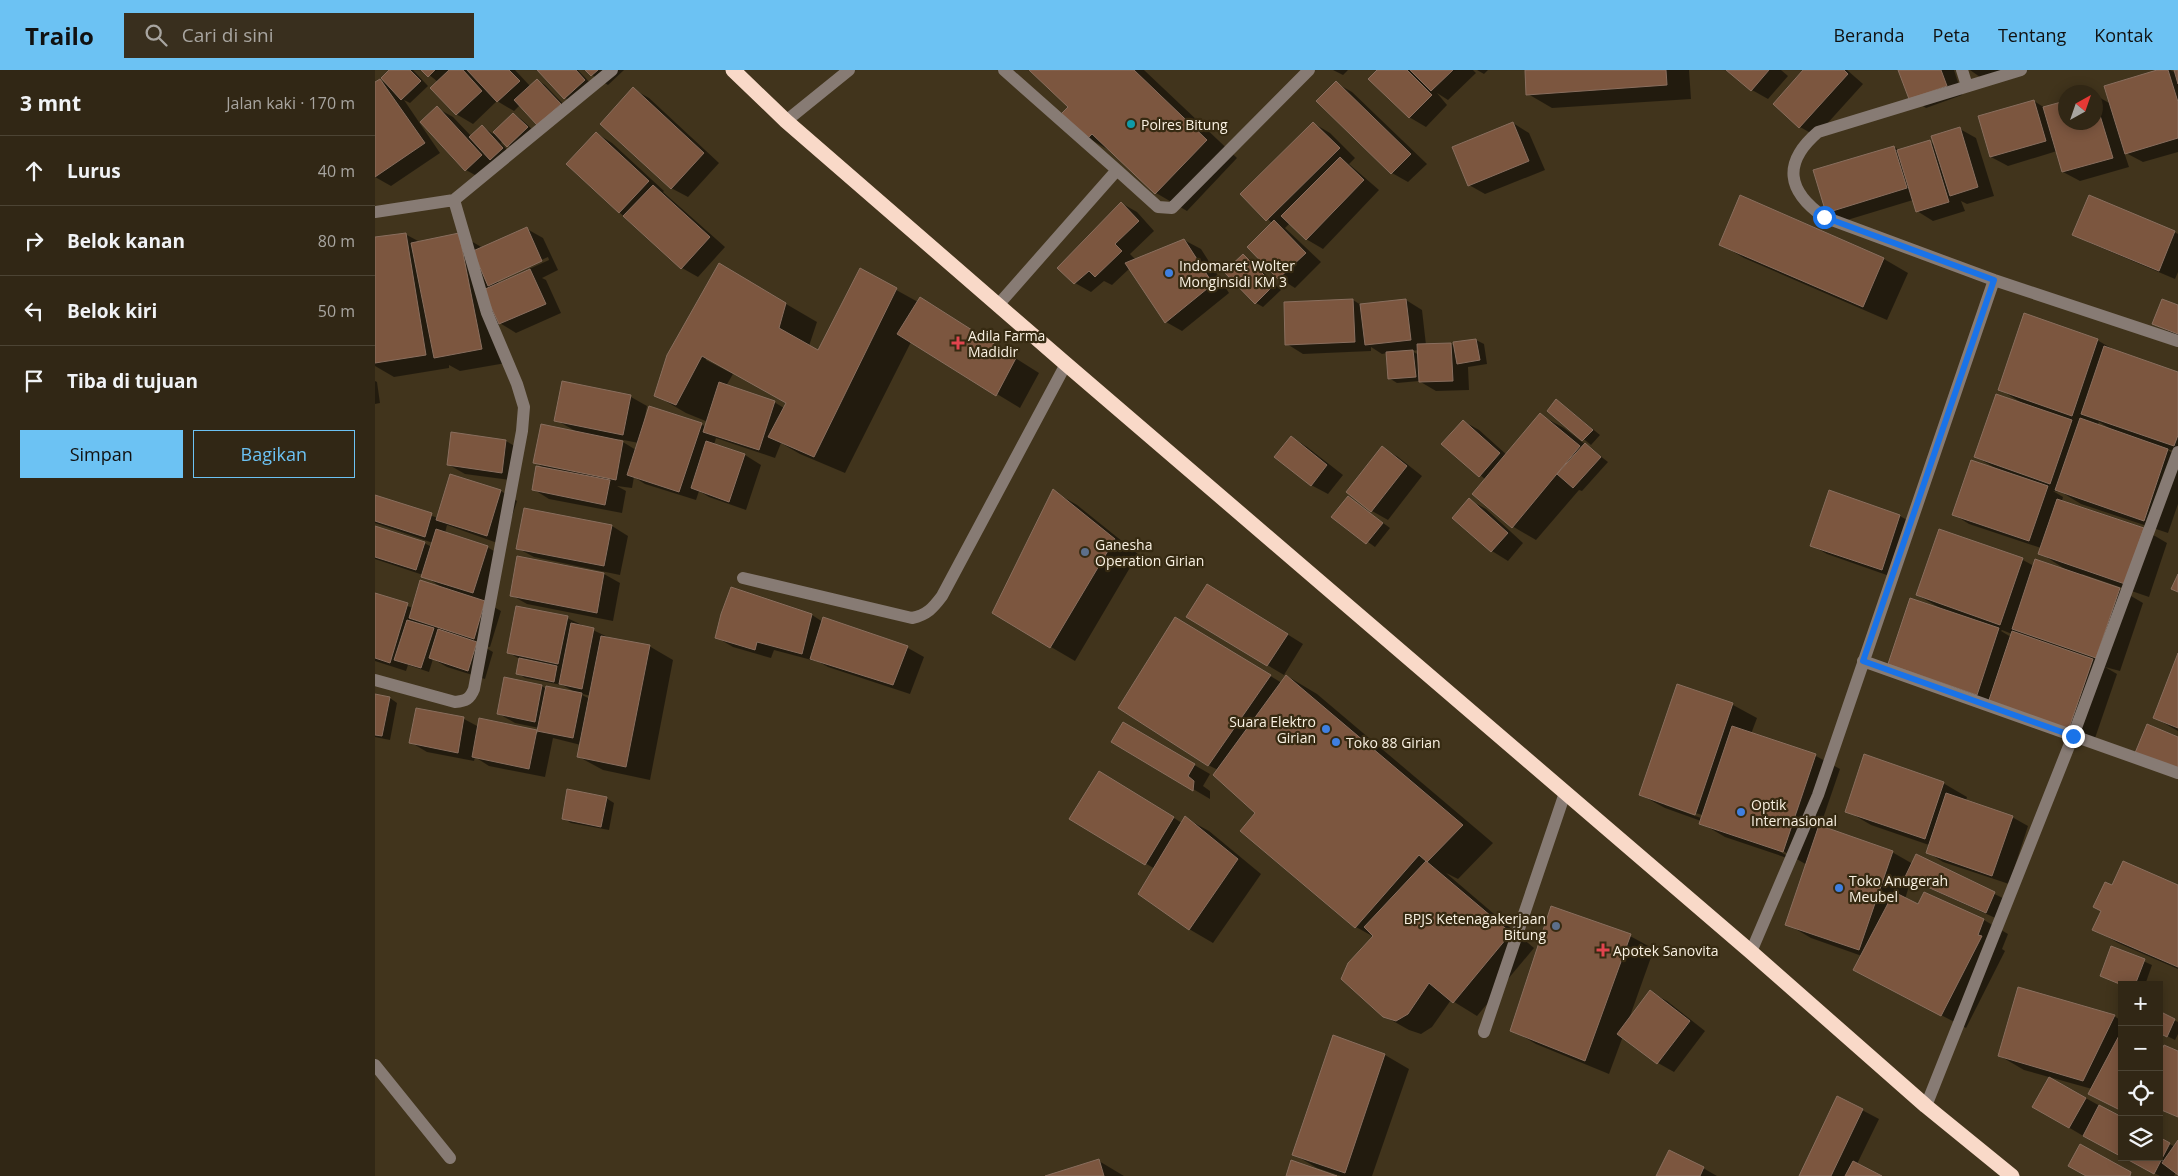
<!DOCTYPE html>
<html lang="id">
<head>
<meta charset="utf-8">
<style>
	:root { --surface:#312715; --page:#392f1e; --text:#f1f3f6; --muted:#a8a5a0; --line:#4c4434; --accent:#6cc2f3 }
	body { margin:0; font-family:"Open Sans",sans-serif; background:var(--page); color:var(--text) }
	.controls { position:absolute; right:15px; bottom:15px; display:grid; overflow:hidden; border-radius:0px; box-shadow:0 2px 12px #0003 }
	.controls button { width:45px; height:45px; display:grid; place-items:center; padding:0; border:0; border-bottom:1px solid var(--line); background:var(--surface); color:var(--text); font:25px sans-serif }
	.compass { position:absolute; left:1683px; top:15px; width:45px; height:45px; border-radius:50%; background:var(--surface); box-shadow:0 2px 12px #0003; rotate:40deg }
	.stop { position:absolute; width:15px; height:15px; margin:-11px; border:4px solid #1a73e8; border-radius:50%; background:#fff }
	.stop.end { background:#1a73e8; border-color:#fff; box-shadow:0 1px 5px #0008 }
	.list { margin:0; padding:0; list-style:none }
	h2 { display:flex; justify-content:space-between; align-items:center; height:65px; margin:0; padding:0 20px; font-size:21px }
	h2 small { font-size:16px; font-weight:400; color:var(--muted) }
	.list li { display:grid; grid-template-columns:32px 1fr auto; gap:15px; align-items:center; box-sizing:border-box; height:70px; padding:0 20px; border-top:1px solid var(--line) }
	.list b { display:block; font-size:19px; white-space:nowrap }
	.list em { font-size:16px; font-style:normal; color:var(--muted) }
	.actions { display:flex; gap:10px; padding:15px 20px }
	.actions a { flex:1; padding:11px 0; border:1px solid var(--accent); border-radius:0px; text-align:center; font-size:18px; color:var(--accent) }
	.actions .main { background:var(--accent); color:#111 }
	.icon { flex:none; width:28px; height:28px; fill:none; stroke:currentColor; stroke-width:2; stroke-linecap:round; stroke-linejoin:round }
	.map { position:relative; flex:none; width:1803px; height:1106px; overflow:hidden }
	header { display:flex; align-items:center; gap:30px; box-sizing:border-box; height:70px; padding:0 25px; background:var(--accent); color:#111 }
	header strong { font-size:24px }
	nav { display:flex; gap:28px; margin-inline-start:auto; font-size:18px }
	.search { width:350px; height:45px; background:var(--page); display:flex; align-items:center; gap:12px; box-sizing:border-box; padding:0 18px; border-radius:0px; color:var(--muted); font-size:19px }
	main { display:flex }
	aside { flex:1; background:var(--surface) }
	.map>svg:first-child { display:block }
	.shadow { fill:#0007; fill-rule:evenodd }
	.building { fill:#7c563f; stroke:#896e5e }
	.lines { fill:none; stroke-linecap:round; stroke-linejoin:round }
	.minor { stroke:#877b74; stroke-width:12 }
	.highway { stroke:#f9d9c8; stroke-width:15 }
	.route { stroke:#1a73e8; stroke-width:6 }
	.culture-dot { fill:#0f9aa8; stroke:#362a12; stroke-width:2 }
	.shop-dot { fill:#3f7fe0; stroke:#362a12; stroke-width:2 }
	.health-dot { fill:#e0444e; stroke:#362a12; stroke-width:2 }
	.service-dot { fill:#5c6f8a; stroke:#362a12; stroke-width:2 }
	.labels { text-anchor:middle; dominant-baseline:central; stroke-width:4.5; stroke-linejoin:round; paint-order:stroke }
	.poi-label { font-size:14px; fill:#f9f1e2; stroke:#362a12; text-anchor:start }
</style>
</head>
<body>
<header>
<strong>Trailo</strong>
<div class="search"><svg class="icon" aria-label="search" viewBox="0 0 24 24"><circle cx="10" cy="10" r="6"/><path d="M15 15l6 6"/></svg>Cari di sini</div>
<nav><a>Beranda</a><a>Peta</a><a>Tentang</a><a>Kontak</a></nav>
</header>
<main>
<aside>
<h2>3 mnt<small>Jalan kaki · 170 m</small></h2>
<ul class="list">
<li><svg class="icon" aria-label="ahead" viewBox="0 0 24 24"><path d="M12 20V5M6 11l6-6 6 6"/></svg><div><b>Lurus</b></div><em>40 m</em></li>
<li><svg class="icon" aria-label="right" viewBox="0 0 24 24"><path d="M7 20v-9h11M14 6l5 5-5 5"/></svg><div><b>Belok kanan</b></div><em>80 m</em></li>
<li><svg class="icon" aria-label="left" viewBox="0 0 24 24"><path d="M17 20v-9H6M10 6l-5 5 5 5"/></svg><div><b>Belok kiri</b></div><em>50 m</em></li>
<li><svg class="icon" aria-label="arrive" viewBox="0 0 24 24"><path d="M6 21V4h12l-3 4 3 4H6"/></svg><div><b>Tiba di tujuan</b></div></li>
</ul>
<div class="actions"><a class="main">Simpan</a><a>Bagikan</a></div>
</aside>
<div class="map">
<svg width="1803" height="1106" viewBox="0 0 1803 1106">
	<rect width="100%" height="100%" fill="#41341c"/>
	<path class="shadow" d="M15,0H38L53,16L35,33L29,30L65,83L16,116L0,107V14L5,10L13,15Z
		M48,0H91L96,3L94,0H140L155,16L162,10L170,15L193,39L145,35L139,41L122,31L98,54L81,44L63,12Z
		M164,0H203L217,15L198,32L190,28Z
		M212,0H249L233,15L217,5Z
		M655,0H769L862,88L812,141L781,123L739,83L713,68L694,37Z
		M958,0H973L968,5Z
		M1004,0H1098L1101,3L1073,30L1062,23L1072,35L1051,57L1034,47Z
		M1102,0H1113L1109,4Z
		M1151,0H1314L1316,29L1177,38L1153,24Z
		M1353,0H1406L1413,6L1393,29L1377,20Z
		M1429,0H1472L1488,14L1441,66L1425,57L1399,34Z
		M1525,0H1579L1587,25L1551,38L1535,28Z
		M1595,0H1636L1612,12Z
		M1787,0H1795L1801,3L1800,0H1803V82L1768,92L1749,82L1754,97L1705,111L1688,102L1682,81L1633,96L1616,87L1659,31L1670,38L1690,32V52H1720V25L1736,34Z
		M961,13L977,22L1052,94L1033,112L1017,103L943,31Z
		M258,19L274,28L344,93L313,127L296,118Z
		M62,38L78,47L96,66L107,56L118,64L139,44L146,49L160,62L140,80L128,71L126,73L135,83L107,109L91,100Z
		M938,53L955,63L980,88L974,94L1004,120L948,179L931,169L915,153L910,158L946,192L920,218L904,208L873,177L897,153L867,124Z
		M1138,53L1154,63L1170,100L1110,124L1094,115Z
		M1585,59L1601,68L1619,126L1592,134L1586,131L1590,141L1558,151L1542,141L1538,130L1469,151L1452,142L1519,77L1524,80L1555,72L1560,75Z
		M221,63L237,73L289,121L288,122L350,177L323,207L307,198L244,142Z
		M1365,127L1509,189L1533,203L1512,250L1369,188L1345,174Z
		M746,133L762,142L779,161L755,184L761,190L809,170L826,179L854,223L807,261L791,252L755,198L737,215L729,211L716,222L700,213Z
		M152,159L168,168L183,200L167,208L171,210L186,243L141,263L123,252L131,293L85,301L74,295V298L19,307L0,296V169L30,164L45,172L84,164L108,178ZM173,187L174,190L123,213V210Z
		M1799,162L1803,164V202L1800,209L1715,173L1699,164Z
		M868,186L876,190L906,220L888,237L881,233Z
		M344,195L442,252L434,276L444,281L485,200L543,232L569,243L664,303L645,338L536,272L470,403L425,384L406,373L400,388L341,368L339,375L370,385L386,395L371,440L334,427L324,421L321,430L270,414L259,407L257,418L242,416L251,421L247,443L174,429L158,419L169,398L159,392L202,362L181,350L256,327L272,336L269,352L326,354L331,357L333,352L311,343L280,325ZM331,287L417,335L409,338L399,332L351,316L358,304L331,290ZM243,369L264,373L261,380Z
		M978,230L986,235L1031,230L1047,240L1051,275L1076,274L1080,276L1101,270L1109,274L1112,294L1093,297L1094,320L1061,321L1044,311L1022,313L1014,308L1012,283L1007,284L996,277V281L928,284L912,274ZM1044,280V285L1037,281Z
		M1803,236V266L1779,254Z
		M1722,270L1743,282L1803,303V382L1791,379L1803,386V434L1793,463L1706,434L1686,422L1678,421L1688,427L1687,431L1768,459L1792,473L1774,527L1707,504L1706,506L1744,519L1768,533L1745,601L1730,597L1742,604L1718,674L1538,607L1565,538L1542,525L1564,460L1648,490L1659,496L1693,501L1665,483L1666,478L1594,454L1578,444L1622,399L1601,387L1647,333L1624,319ZM1724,352L1734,358L1722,356ZM1627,560L1637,564L1636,567L1626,561Z
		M0,311L2,312L5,333L0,334Z
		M1182,330L1225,365L1216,375L1173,340Z
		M1165,345L1189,358L1233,392L1207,421L1204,420L1161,470L1137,456L1111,410L1068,374L1088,351L1104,360L1132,385Z
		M916,367L932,377L968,405L953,424L936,415Z
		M131,371L147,380L143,411L90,404L74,395Z
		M1007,378L1023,387L1047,406L1013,450L997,441Z
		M76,405L126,421L142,431L128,475L72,455L70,463L112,477L128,486L114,532L108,531L126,541L115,577L106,575L118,582L110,609L72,597L58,589L54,602L33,595L31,601L0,591V524L38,538L66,517L48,505L0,489V457L49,473L57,477L58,473L0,453V426L63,448Z
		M678,421L702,435L763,484L700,591L618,543Z
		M1454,421L1525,446L1541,455L1523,509L1452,484L1436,475Z
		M973,427L1015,458L1000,477L958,447Z
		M1094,430L1111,439L1148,473L1133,491L1117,481Z
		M237,456L253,466L245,505L159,487L142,478Z
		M229,504L245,513L238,551L152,534L136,525Z
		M849,525L928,574L909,605L812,547Z
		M437,545L448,552L449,549L533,578L549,587L535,624L453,597L444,592L399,580L396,588L358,577L341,567Z
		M192,548L235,568L274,576L298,590L275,710L228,700L204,687L206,675L178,668L170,707L114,696L100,687L99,691L52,682L35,672L42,639L89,649L104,657L163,663L164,658L140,653L124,644L167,616L171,619L200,622L187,615L150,608L142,603L145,589L134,583ZM208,624L216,626L215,629L207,625Z
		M825,563L907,613L912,606L942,624L1118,773L1083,809L1071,803L1159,878L1102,946L1076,930L1057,957L1046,964L1034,960L1009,946L999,867L981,857L843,700L833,695Z
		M1803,587V661L1780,648Z
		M1303,616L1358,635L1382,648L1376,664L1441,686L1465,699L1445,757L1517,782L1538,794L1541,786L1636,832L1627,851L1536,810L1530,829L1544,836L1550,823L1609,850L1633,864L1627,879L1630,881L1591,958L1479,900L1487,886L1436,868L1412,854L1432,795L1403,778L1402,780L1421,791L1350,767L1326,753V751L1290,738L1266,725ZM1290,733L1327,745L1326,748L1290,735Z
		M0,625L15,628L22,633L15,670L0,667Z
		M748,654L835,704L828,716L835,721V729L737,671Z
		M1568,713L1592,727L1591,731L1637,747L1653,756L1634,814L1568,792L1552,782L1554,775L1496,755L1472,741Z
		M748,716L807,753L810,748L834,761L886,804L838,873L814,859L780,799L696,749Z
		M231,728L239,733L234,760L196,753L188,748Z
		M1738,817H1803V899L1743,873L1719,859Z
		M1255,866L1279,879L1254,949L1275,922L1292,931L1330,961L1299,1002L1283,993L1248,966L1234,1004L1161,974L1137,960Z
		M1737,877L1777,895L1770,915H1747L1726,905Z
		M1784,943L1803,952V964L1800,970L1784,962Z
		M1739,946L1747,951V1041L1717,1019L1649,1000L1625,986Z
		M958,967L1010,985L1034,999L997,1106H966L942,1098L918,1084Z
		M1784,975L1803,983V1046L1784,1038Z
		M1675,1008L1725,1036L1710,1067L1659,1037Z
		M1487,1040L1504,1049L1482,1094L1504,1106H1425Z
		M1784,1068L1800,1077L1803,1072V1103L1801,1102L1799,1106H1785L1749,1087H1784Z
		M1294,1082L1328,1098L1342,1106H1283Z
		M724,1091L749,1106H674Z"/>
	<path class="building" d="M14,0H35L46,11L26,30L6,8Z
		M46,0H60L53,7Z
		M74,0H88L107,21L81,45L55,18Z
		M92,0H134L145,11L122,32Z
		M162,0H201L210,10L189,29Z
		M210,0H223L216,6Z
		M654,0H759L832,70L780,124L717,64L712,69L686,44L693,37Z
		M1002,0H1032L1057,25L1034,48L993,9Z
		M1035,0H1078L1056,21Z
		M1150,0H1291L1292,15L1151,25Z
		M1351,0H1394L1376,21Z
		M1428,0H1469L1473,4L1424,58L1398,34Z
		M1523,0H1566L1572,16L1534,29Z
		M1782,0H1793L1803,32V68L1750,84L1729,16Z
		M1799,0H1803V14Z
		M5,9L50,73L0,107V12Z
		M162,9L186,34L162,55L139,30Z
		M961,11L1036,84L1016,104L941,31Z
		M258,17L329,83L296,119L225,54Z
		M1720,29L1738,88L1687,102L1668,37L1690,31V52H1720Z
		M1659,30L1671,71L1615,87L1603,46Z
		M62,36L107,85L90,101L45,52Z
		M138,43L153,57L132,77L118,62Z
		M938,52L965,78L891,151L865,124Z
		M1138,52L1154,91L1093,116L1077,77Z
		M107,55L128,78L115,90L94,67Z
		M1585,57L1603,117L1575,126L1556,66Z
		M221,62L274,111L244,143L191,94Z
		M1555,70L1574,132L1541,142L1522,80Z
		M1519,76L1532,118L1451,143L1438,100Z
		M965,87L989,110L931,170L906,146Z
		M278,115L335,167L306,199L248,146Z
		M1365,125L1509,188L1488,237L1344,175Z
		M1714,125L1800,161L1784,201L1697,165Z
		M746,132L764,151L740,174L747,181L720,207L714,201L699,214L682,198Z
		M899,150L931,183L903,209L872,177Z
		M152,157L167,191L113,216L98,181Z
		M31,163L51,285L0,293V167Z
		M84,163L107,279L59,288L36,173Z
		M809,169L838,214L790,253L750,193Z
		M868,184L899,215L880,234L849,202Z
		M344,193L411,233L404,258L443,280L485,198L522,218L439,387L393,367L411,333L327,286L301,335L279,326L292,285Z
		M155,199L171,234L124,254L108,220Z
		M545,227L641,288L621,326L522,264Z
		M978,229L980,272L910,275L909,232Z
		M1031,229L1036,270L990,275L985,234Z
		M1787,229L1803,235V264L1777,254Z
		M1649,243L1723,269L1697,346L1623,320Z
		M1101,269L1105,290L1082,294L1078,272Z
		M1076,273L1078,311L1044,312L1042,274Z
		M1729,276L1803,302V365L1799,376L1706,344Z
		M1038,280L1041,307L1013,309L1011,282Z
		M187,311L256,325L248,365L179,351Z
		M344,312L400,331L384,380L328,362Z
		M1621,324L1697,350L1675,414L1599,387Z
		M1181,329L1218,360L1207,371L1172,341Z
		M274,336L327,353L304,422L252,405Z
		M1165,343L1205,376L1137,458L1097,424Z
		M1705,348L1793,379L1769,451L1680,420Z
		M1088,350L1125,383L1104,407L1066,374Z
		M166,354L248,371L241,410L158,393Z
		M76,362L131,370L127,403L72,395Z
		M916,366L952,395L936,416L899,387Z
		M331,371L370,384L354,432L316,418Z
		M1210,373L1226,387L1198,418L1182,404Z
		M1007,376L1032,396L996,442L971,422Z
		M1596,390L1673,416L1654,471L1577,445Z
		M161,396L235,410L230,435L157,420Z
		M75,404L126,420L112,466L61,450Z
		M678,419L740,469L675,578L617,543Z
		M1454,420L1525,445L1507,500L1435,476Z
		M0,425L57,443L50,467L0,451Z
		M973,426L1008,453L991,474L956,447Z
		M1094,428L1133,463L1116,482L1077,448Z
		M1682,429L1769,458L1750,514L1663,484Z
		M149,438L237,455L229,496L141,479Z
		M0,456L50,472L41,500L0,487Z
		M61,459L113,476L98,523L46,507Z
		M1564,459L1648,488L1625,555L1541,525Z
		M142,486L229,503L222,543L135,526Z
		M1660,489L1745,518L1721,588L1637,559Z
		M1803,504V522L1796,519Z
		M45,510L110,531L99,569L34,548Z
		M832,514L913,564L892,596L811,547Z
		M356,517L437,544L427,584L382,572L380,580L340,568L346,544Z
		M0,523L33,533L15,593L0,588Z
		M1535,528L1624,558L1602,625L1513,594Z
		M141,536L193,546L183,594L132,583Z
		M448,547L533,576L518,615L435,589Z
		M800,547L896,605L833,696L743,638Z
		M32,550L59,558L46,598L19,590Z
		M196,553L219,558L207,619L184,614Z
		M63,559L102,572L93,601L54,588Z
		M1637,561L1718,589L1693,661L1613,633Z
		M226,566L275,575L251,697L202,687Z
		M1803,583V658L1778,648Z
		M144,588L182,596L179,612L141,604Z
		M911,605L1088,755L1052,792L1044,785L980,858L865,761L880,743L838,705Z
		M129,607L167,615L160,652L122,644Z
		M1302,614L1358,633L1320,745L1264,725Z
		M171,616L207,623L198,668L162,661Z
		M0,624L15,627L7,666L0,665Z
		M41,638L89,647L83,683L34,673Z
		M104,648L162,660L154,699L97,687Z
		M748,652L820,694L813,706L819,711L818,721L736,672Z
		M1772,654L1803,667V700L1760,683Z
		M1357,656L1441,684L1408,782L1324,754Z
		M1489,684L1569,712L1550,769L1470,742Z
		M724,701L799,747L770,795L694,749Z
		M192,719L232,727L226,757L187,749Z
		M1571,723L1638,746L1617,806L1551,783Z
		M810,746L863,789L814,860L763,824Z
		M1444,755L1518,781L1484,880L1410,855Z
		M1541,784L1620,822L1611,843L1530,807Z
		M1051,791L1136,863L1078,933L1054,913L1033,944L1021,951L1008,947L966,909L973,893L998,866L989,857Z
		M1748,791L1803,815V897L1717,860L1726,841L1718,837L1730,812L1737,815Z
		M1519,822L1543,834L1549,822L1609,849L1603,865L1607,866L1566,946L1478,900Z
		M1176,836L1256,864L1210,991L1135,961Z
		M1736,876L1770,889L1760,915H1747L1725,906Z
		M1643,917L1740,945L1708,1011L1623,986Z
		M1275,920L1315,951L1282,994L1242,964Z
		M1784,941L1800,949L1792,967L1784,963Z
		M1747,960V1041L1713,1024Z
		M958,965L1010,984L970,1103L917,1085Z
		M1789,975L1803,981V1047L1784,1039V987Z
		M1674,1007L1711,1028L1694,1058L1657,1037Z
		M1462,1026L1488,1039L1456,1106H1424Z
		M1724,1035L1747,1047V1087L1708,1066Z
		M1784,1067L1795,1073L1779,1104L1748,1087H1784Z
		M1803,1070V1105L1787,1093Z
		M1705,1074L1756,1102L1755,1106H1711L1693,1096Z
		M1294,1080L1329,1097L1325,1106H1281Z
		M724,1089L729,1106H670Z
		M916,1090L962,1106H911Z
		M1478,1091L1507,1106H1470Z"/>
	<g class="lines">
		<path class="minor" d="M629,0L742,100
			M1587,0L1592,16
			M1646,0L1443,62C1407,93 1412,121 1449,147L1619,210L1803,271
			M411,51L474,0
			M0,142L79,130L237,0
			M623,235L742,100L783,137L797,138L934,0
			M368,508L537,548C552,545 558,538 567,526L691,294
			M1488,591L1803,703
			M0,610L80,632C91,631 95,629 99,619L147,361L149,337L142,314L112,243L79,130
			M1376,882L1443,725L1619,210
			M1109,962L1190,723
			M0,995L75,1088
			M1551,1036L1698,666L1803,382"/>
		<path class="highway" d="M358,0L411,51L691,294L1376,882L1551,1036L1637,1106"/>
	</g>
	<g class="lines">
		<path class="route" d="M1449,147L1619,210L1488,591L1698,666"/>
	</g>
	<circle class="culture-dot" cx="756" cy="54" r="5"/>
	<g class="shop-dot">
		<circle cx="794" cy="203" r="5"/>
		<circle cx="951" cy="659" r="5"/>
		<circle cx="961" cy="672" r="5"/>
		<circle cx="1366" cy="742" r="5"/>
		<circle cx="1464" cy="818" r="5"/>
	</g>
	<g class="health-dot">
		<path d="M580.5 265.5h5v5h5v5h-5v5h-5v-5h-5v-5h5z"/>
		<path d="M1225.5 872.5h5v5h5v5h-5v5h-5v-5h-5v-5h5z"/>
	</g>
	<g class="service-dot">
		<circle cx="710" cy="482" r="5"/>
		<circle cx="1181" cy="856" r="5"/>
	</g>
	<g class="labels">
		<g class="poi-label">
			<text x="766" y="54">Polres Bitung</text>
			<text x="804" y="195">Indomaret Wolter<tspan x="804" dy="16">Monginsidi KM 3</tspan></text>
			<text x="593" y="265">Adila Farma<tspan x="593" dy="16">Madidir</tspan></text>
			<text x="720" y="474">Ganesha<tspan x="720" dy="16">Operation Girian</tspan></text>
			<text x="941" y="651" text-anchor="end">Suara Elektro<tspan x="941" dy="16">Girian</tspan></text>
			<text x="971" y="672">Toko 88 Girian</text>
			<text x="1376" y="734">Optik<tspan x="1376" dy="16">Internasional</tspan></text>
			<text x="1474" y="810">Toko Anugerah<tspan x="1474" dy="16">Meubel</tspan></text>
			<text x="1171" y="848" text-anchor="end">BPJS Ketenagakerjaan<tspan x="1171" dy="16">Bitung</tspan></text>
			<text x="1238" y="880">Apotek Sanovita</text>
		</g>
	</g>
</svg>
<div class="controls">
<button>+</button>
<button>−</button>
<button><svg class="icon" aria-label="locate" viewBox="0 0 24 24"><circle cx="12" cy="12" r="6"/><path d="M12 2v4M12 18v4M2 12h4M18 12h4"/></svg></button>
<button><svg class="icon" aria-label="layers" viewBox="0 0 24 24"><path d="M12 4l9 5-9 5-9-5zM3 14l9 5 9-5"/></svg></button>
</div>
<svg class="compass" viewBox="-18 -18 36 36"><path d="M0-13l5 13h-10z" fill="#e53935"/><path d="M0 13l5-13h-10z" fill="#a8a5a0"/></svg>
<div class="stop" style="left:1449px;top:147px"></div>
<div class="stop end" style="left:1698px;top:666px"></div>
</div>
</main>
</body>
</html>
